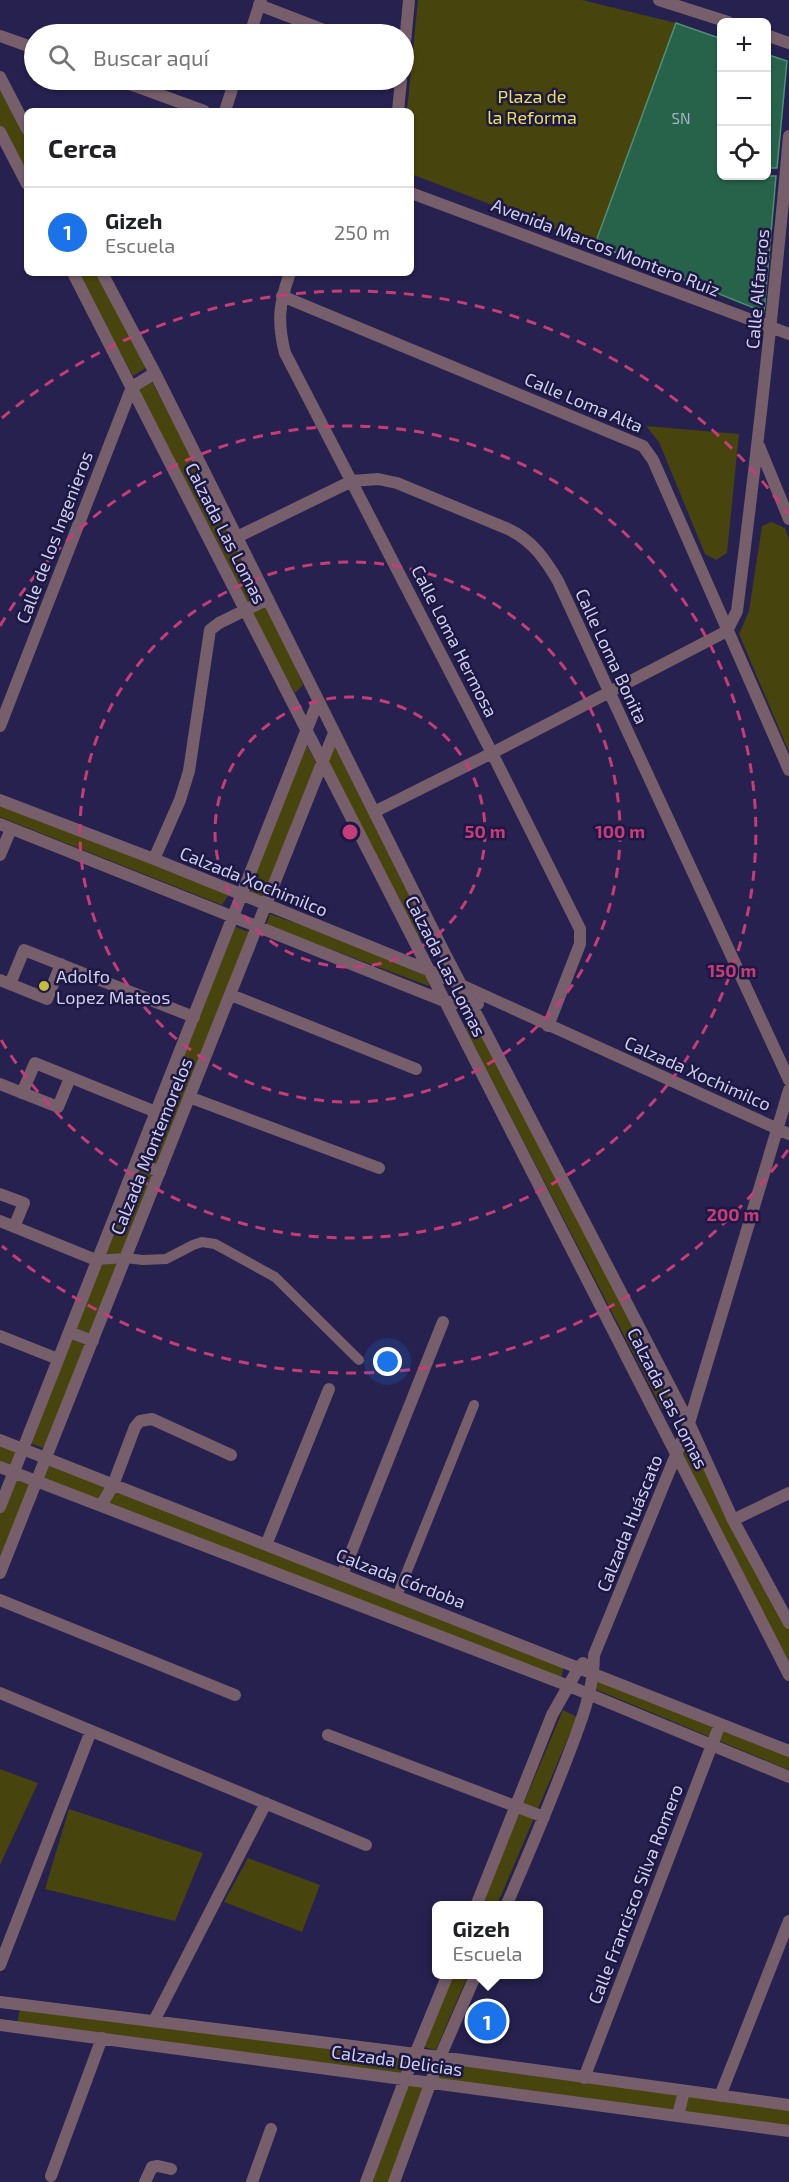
<!DOCTYPE html>
<html lang="es">
<head>
<meta charset="utf-8">
<style>
	:root { --surface:#fff; --page:#f6f6f6; --text:#202124; --muted:#757577; --line:#e0e0e0; --accent:#1a73e8 }
	body { margin:0; font-family:"Exo 2",sans-serif; background:var(--page); color:var(--text) }
	.controls { position:absolute; right:18px; top:18px; display:grid; overflow:hidden; border-radius:9px; box-shadow:0 2px 4px #0004 }
	.controls button { width:54px; height:54px; display:grid; place-items:center; padding:0; border:0; border-bottom:2px solid var(--line); background:var(--surface); color:var(--text); font:30px sans-serif }
	.you { position:absolute; left:388px; top:1362px; width:21px; height:21px; margin:-15px; border:4px solid #fff; border-radius:50%; background:#1a73e8; box-shadow:0 0 0 9px #1a73e833 }
	.badge { display:grid; place-items:center; width:39px; height:39px; border-radius:50%; background:var(--accent); color:#fff; font-size:20px; font-weight:700 }
	.pin { position:absolute; translate:-50% -50%; border:3px solid #fff; box-shadow:0 2px 6px #0006 }
	.popup { position:absolute; left:432px; top:1901px; width:111px; height:78px; box-sizing:border-box; display:grid; place-content:center; border-radius:9px; background:var(--surface); filter:drop-shadow(0 2px 4px #0005); font-size:20px; white-space:nowrap; color:var(--muted) }
	.popup b { font-size:22px; color:var(--text) }
	.popup::after { content:''; position:absolute; left:50%; top:100%; margin-left:-12px; border:12px solid transparent; border-top-color:var(--surface) }
	.list { margin:0; padding:0; list-style:none }
	h2 { display:flex; justify-content:space-between; align-items:center; height:78px; margin:0; padding:0 24px; font-size:26px }
	h2 small { font-size:20px; font-weight:400; color:var(--muted) }
	.list li { display:grid; grid-template-columns:39px 1fr auto; gap:18px; align-items:center; box-sizing:border-box; height:90px; padding:0 24px; border-top:2px solid var(--line) }
	.list b { display:block; font-size:22px; white-space:nowrap }
	.list p { margin:0; font-size:20px; white-space:nowrap; color:var(--muted) }
	.list em { font-size:20px; font-style:normal; color:var(--muted) }
	.icon { flex:none; width:33px; height:33px; fill:none; stroke:currentColor; stroke-width:2; stroke-linecap:round; stroke-linejoin:round }
	.map { position:relative; flex:none; width:789px; height:2182px; overflow:hidden }
	.search { position:absolute; background:var(--surface); box-shadow:0 2px 4px #0004; left:24px; top:24px; width:390px; height:66px; display:flex; align-items:center; gap:15px; box-sizing:border-box; padding:0 21px; border-radius:33px; color:var(--muted); font-size:22px }
	.panel { position:absolute; background:var(--surface); box-shadow:0 2px 4px #0004; left:24px; top:108px; width:390px; height:168px; border-radius:9px }
	.map>svg:first-child { display:block }
	.green { fill:#48440d }
	.building { fill:#27634b; stroke:#4f9074; stroke-width:1.5 }
	.lines { fill:none; stroke-linecap:round; stroke-linejoin:round }
	.service { stroke:#765f6b; stroke-width:10 }
	.pedestrian { stroke:#765f6b; stroke-width:12 }
	.minor { stroke:#765f6b; stroke-width:12 }
	.ring { fill:none; stroke:#c43d78; stroke-width:3; stroke-dasharray:10 8 }
	.poi-dot { fill:#c6bc3c; stroke:#1d1743; stroke-width:2 }
	.labels { text-anchor:middle; dominant-baseline:central; stroke-width:5; stroke-linejoin:round; paint-order:stroke }
	.number-label { font-size:15px; fill:#a4b4c4 }
	.park-label { font-size:18px; fill:#eadf59; stroke:#1d1743 }
	.street-label { font-size:18px; fill:#cecfec; stroke:#1d1743 }
	.poi-label { font-size:18px; fill:#cecfec; stroke:#1d1743; text-anchor:start }
	.centre { fill:#c43d78; stroke:#1d1743; stroke-width:3 }
	.ring-label { font-size:18px; text-anchor:middle; font-weight:bold; fill:#c43d78; stroke:#1d1743; stroke-width:5; stroke-linejoin:round; paint-order:stroke }
</style>
</head>
<body>
<div class="map">
<svg width="789" height="2182" viewBox="0 0 789 2182">
	<rect width="100%" height="100%" fill="#26214f"/>
	<path class="green" d="M418,0H582L676,23L595,244L411,174V111H407Z
		M0,87L27,137V179L0,129Z
		M77,273H100L150,365L133,376Z
		M149,376L264,593L248,603L132,387Z
		M646,426L739,434L727,553L716,560L705,554L659,442Z
		M771,522L785,528L789,539V752L739,634L749,611L762,526Z
		M268,599L303,685L295,693L245,610Z
		M332,740L429,935L418,938L322,763Z
		M307,745L316,763L261,903L244,891Z
		M0,799L231,891L222,905L0,817Z
		M270,914L428,970L429,986L266,925Z
		M233,926L249,932L46,1449L30,1443Z
		M476,1023L671,1399L662,1409L465,1028Z
		M686,1431L789,1629V1667L677,1455Z
		M0,1440L23,1449L14,1472L36,1482L46,1458L564,1666L561,1678L36,1482L0,1570V1506L13,1472L0,1467Z
		M598,1675L789,1756V1770L595,1689Z
		M563,1710L577,1717L497,1905L480,1906Z
		M0,1769L38,1783L0,1865Z
		M69,1809L203,1853L175,1921L45,1889Z
		M248,1858L320,1885L302,1932L224,1902Z
		M450,1975H468L436,2050L419,2046Z
		M21,2005L412,2056L405,2079L16,2027Z
		M439,2060L789,2106V2129L433,2078Z
		M409,2084L425,2085L389,2182H369Z"/>
	<path class="building" d="M676,23L722,39V176H776L764,312L595,244Z
		M766,54L787,61L777,168H766Z"/>
	<g class="lines">
		<path class="service" d="M96,1260L125,1258L143,1260L166,1259L193,1245L202,1242L215,1244L275,1277L359,1360
			M397,1596L474,1405"/>
		<path class="pedestrian" d="M0,855L11,829
			M0,980L47,999L61,964
			M10,984L24,950L194,1017
			M0,1084L58,1107L70,1078
			M22,1093L35,1063L156,1112
			M0,1194L24,1203L14,1227
			M0,1221L96,1260
			M0,1336L58,1359"/>
		<path class="minor" d="M659,0L728,22
			M259,5L332,33
			M250,34L261,0
			M766,35L789,43
			M0,36L34,48
			M404,54L409,0
			M0,77L27,129
			M119,80L204,111
			M225,111L235,80
			M398,111L401,80
			M0,132L27,184
			M411,193L789,334
			M73,273L789,1675
			M102,273L155,373L444,952L689,1423L733,1520L789,1623
			M290,273C279,303 277,322 285,353L492,753L580,929V944L548,1026
			M282,296L643,446L653,460L789,770
			M759,446L789,519
			M237,537L352,481L378,479L397,483L508,529C532,540 545,559 558,581L789,1080
			M0,726L132,387L155,373
			M0,800L154,859L428,970L789,1134
			M374,812L492,753L727,631L737,611C757,453 775,295 789,136
			M0,824L444,1001L472,1005L478,1004
			M154,859L180,800L189,771L210,630L219,623L268,599
			M231,995L416,1069
			M189,1097L379,1168
			M136,1162L160,1172
			M69,1332L93,1341
			M0,1440L789,1751
			M0,1467L569,1686L789,1777
			M101,1506L113,1485L135,1427L140,1421L152,1419L231,1455
			M0,1507L318,701
			M733,1520L789,1493
			M266,1545L329,1389
			M0,1573L334,733
			M342,1575L443,1322
			M0,1600L235,1695
			M0,1693L366,1845
			M328,1735L544,1817
			M476,1906L552,1715L579,1667L583,1663
			M506,1906C527,1858 547,1810 566,1761C579,1727 594,1692 594,1655L689,1423L789,1090
			M0,1965L91,1731
			M0,2002L440,2057L789,2105
			M154,2021L266,1803
			M0,2025L789,2131
			M584,2078L720,1724
			M720,2096L789,1921
			M678,2116L684,2091
			M51,2176L102,2038
			M145,2182L152,2167L158,2166L171,2169
			M252,2182L271,2129
			M366,2182L405,2079L448,1974
			M394,2182L440,2057L476,1974"/>
	</g>
	<g class="ring">
		<circle cx="350" cy="832" r="135"/>
		<circle cx="350" cy="832" r="270"/>
		<path d="M0 626A406 406 0 1 1 0 1038"/>
		<path d="M788 1150A541 541 0 0 1 2 1246M2 418A541 541 0 0 1 788 514"/>
	</g>
	<circle class="poi-dot" cx="44" cy="986" r="6"/>
	<g class="labels">
		<g class="number-label">
			<text x="681" y="118">SN</text>
		</g>
		<g class="park-label">
			<text x="532" y="96">Plaza de<tspan x="532" dy="21">la Reforma</tspan></text>
		</g>
		<g class="street-label">
			<text transform="translate(606 247) rotate(21)">Avenida Marcos Montero Ruiz</text>
			<text transform="translate(757 289) rotate(-85)">Calle Alfareros</text>
			<text transform="translate(584 402) rotate(23)">Calle Loma Alta</text>
			<text transform="translate(226 533) rotate(63)">Calzada Las Lomas</text>
			<text transform="translate(54 537) rotate(-69)">Calle de los Ingenieros</text>
			<text transform="translate(455 641) rotate(63)">Calle Loma Hermosa</text>
			<text transform="translate(612 656) rotate(65)">Calle Loma Bonita</text>
			<text transform="translate(254 881) rotate(22)">Calzada Xochimilco</text>
			<text transform="translate(446 966) rotate(63)">Calzada Las Lomas</text>
			<text transform="translate(698 1073) rotate(24)">Calzada Xochimilco</text>
			<text transform="translate(151 1146) rotate(-68)">Calzada Montemorelos</text>
			<text transform="translate(668 1398) rotate(63)">Calzada Las Lomas</text>
			<text transform="translate(629 1523) rotate(-68)">Calzada Huáscato</text>
			<text transform="translate(401 1578) rotate(21)">Calzada Córdoba</text>
			<text transform="translate(635 1894) rotate(-69)">Calle Francisco Silva Romero</text>
			<text transform="translate(397 2060) rotate(8)">Calzada Delicias</text>
		</g>
		<g class="poi-label">
			<text x="56" y="976">Adolfo<tspan x="56" dy="21">Lopez Mateos</tspan></text>
		</g>
	</g>
	<circle cx="350" cy="832" r="9" class="centre"/>
	<g class="ring-label">
		<text x="485" y="838">50 m</text>
		<text x="620" y="838">100 m</text>
		<text x="732" y="977">150 m</text>
		<text x="733" y="1221">200 m</text>
	</g>
</svg>
<div class="controls">
<button>+</button>
<button>−</button>
<button><svg class="icon" aria-label="locate" viewBox="0 0 24 24"><circle cx="12" cy="12" r="6"/><path d="M12 2v4M12 18v4M2 12h4M18 12h4"/></svg></button>
</div>
<div class="you"></div>
<div class="pin badge" style="left:487px;top:2021px">1</div>
<div class="popup"><b>Gizeh</b>Escuela</div>
<div class="search"><svg class="icon" aria-label="search" viewBox="0 0 24 24"><circle cx="10" cy="10" r="6"/><path d="M15 15l6 6"/></svg>Buscar aquí</div>
<section class="panel">
<h2>Cerca<small></small></h2>
<ul class="list">
<li><span class="badge">1</span><div><b>Gizeh</b><p>Escuela</p></div><em>250 m</em></li>
</ul>
</section>
</div>
</body>
</html>
